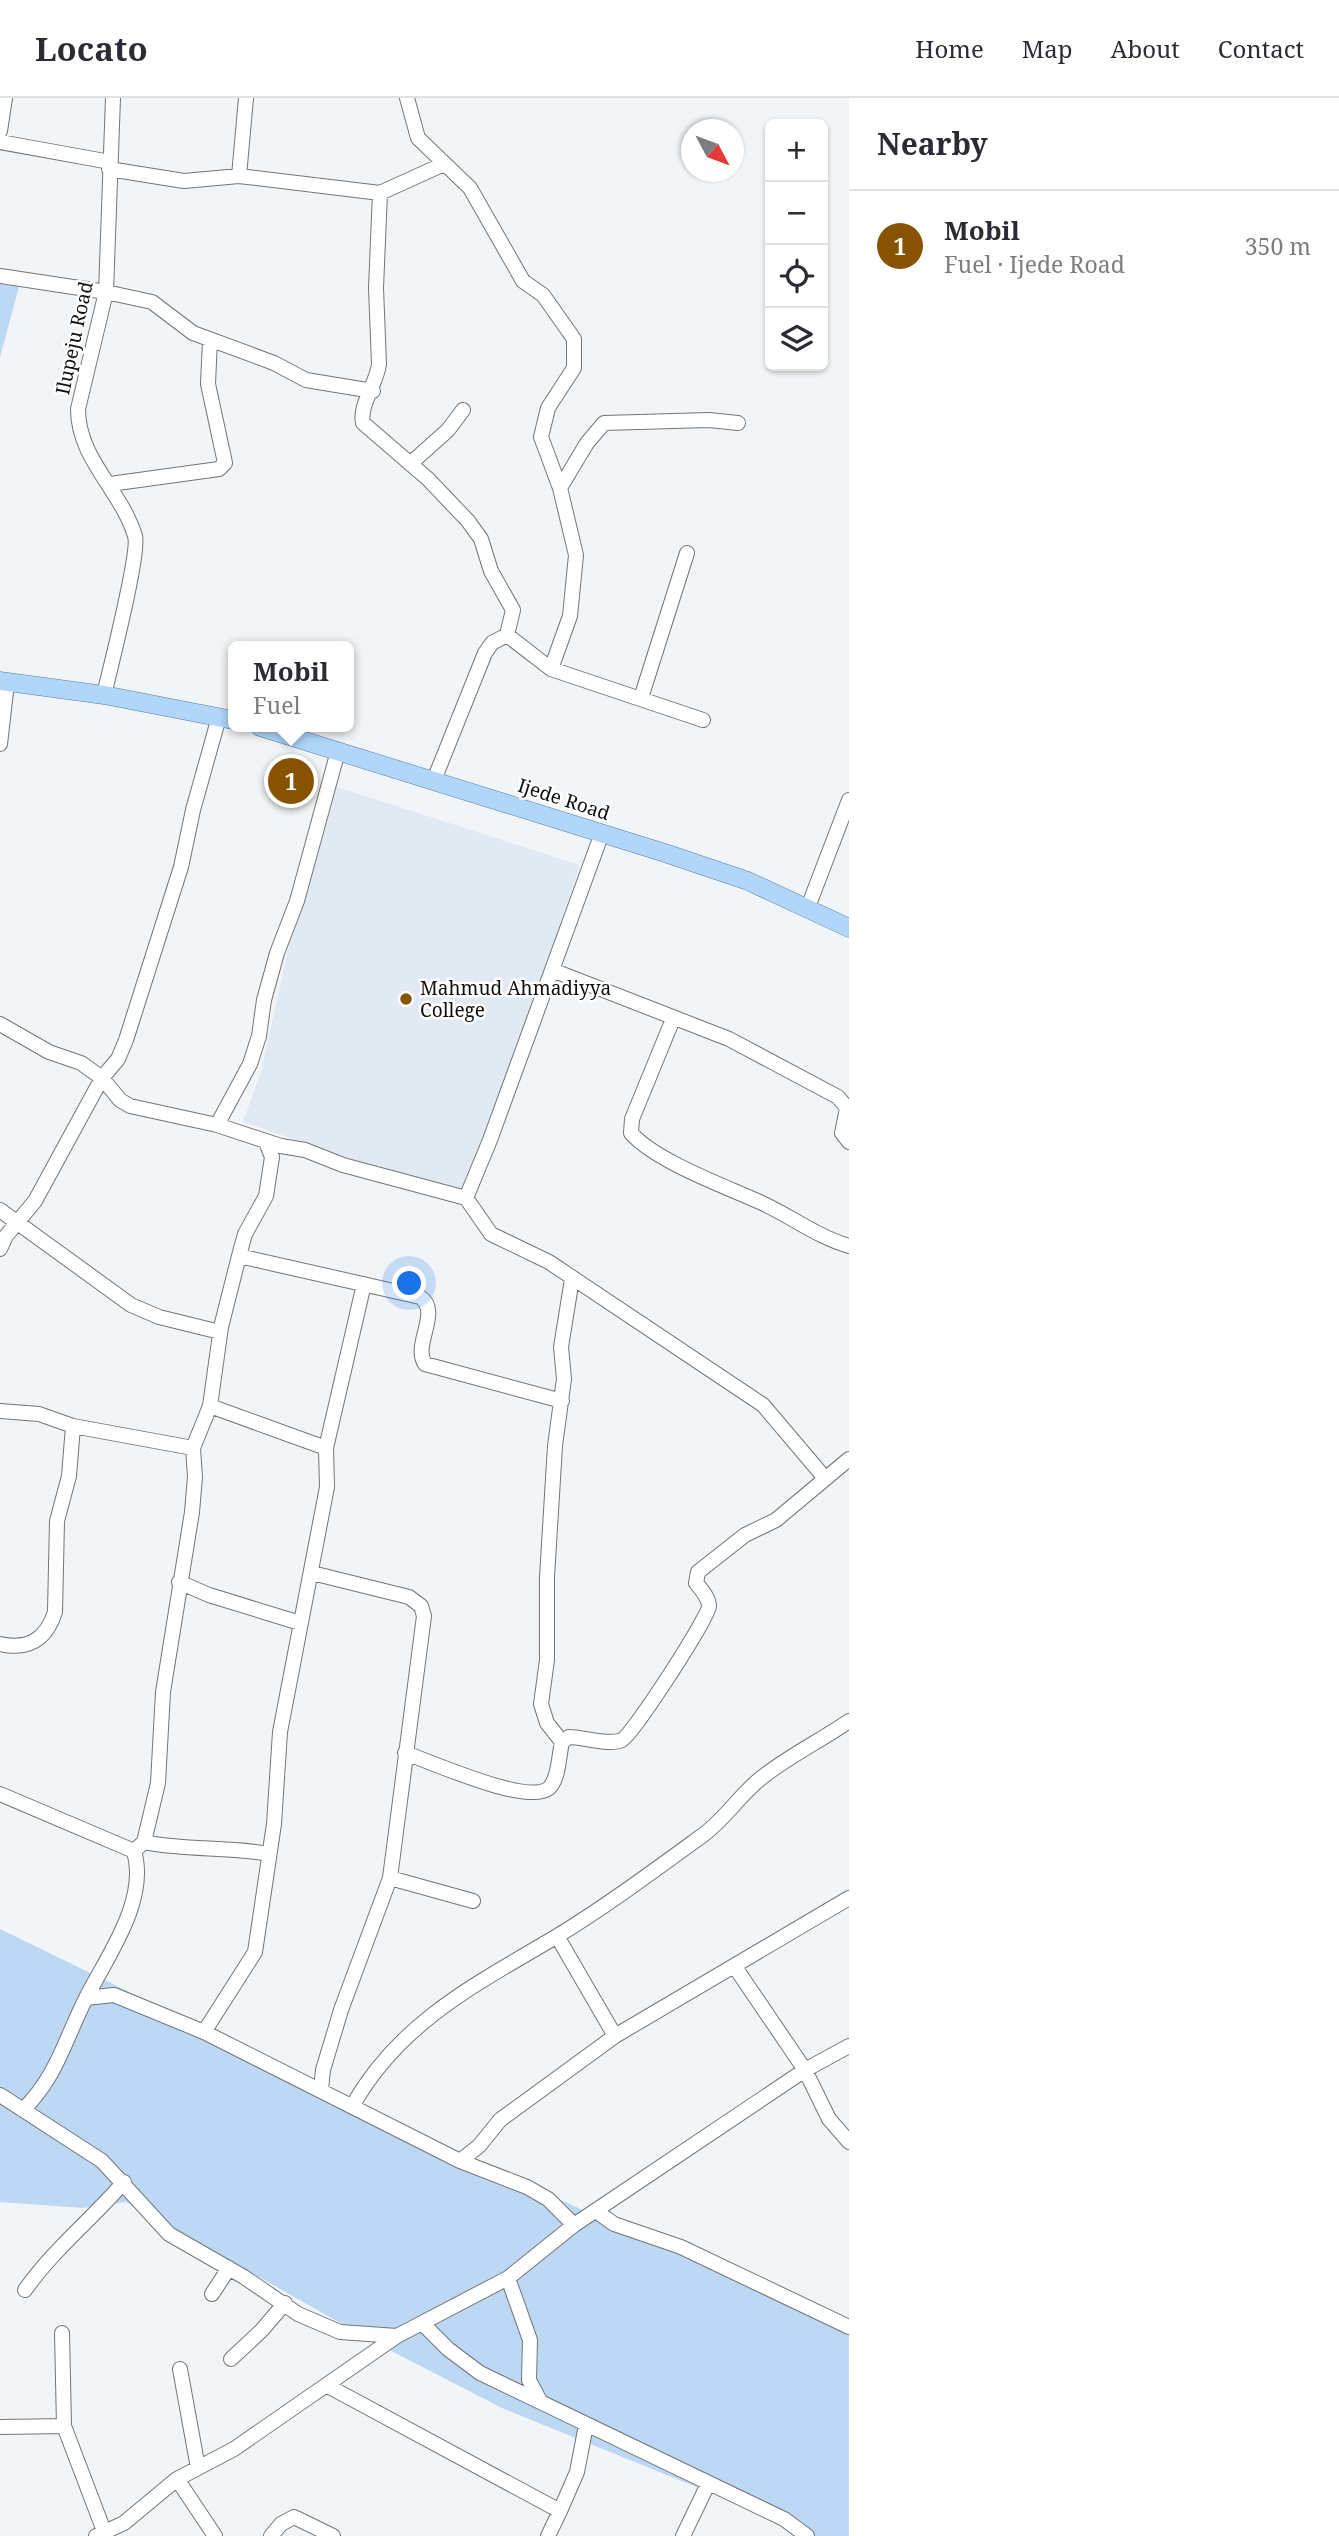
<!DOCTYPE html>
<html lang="en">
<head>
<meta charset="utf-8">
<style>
	:root { --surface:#fff; --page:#f7f7f7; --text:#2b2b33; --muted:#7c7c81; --line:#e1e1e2; --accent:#885300 }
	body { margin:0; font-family:"Noto Serif",serif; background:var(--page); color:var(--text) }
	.controls { position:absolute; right:21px; top:21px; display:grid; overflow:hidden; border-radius:10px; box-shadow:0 2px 5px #0004 }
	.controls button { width:63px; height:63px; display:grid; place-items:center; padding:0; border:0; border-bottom:2px solid var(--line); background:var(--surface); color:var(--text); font:35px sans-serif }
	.compass { position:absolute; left:681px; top:21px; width:63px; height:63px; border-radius:50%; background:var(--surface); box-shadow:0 2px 5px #0004; rotate:131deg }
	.you { position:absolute; left:410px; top:1186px; width:24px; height:24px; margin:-18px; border:5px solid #fff; border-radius:50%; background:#1a73e8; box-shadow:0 0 0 10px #1a73e833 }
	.badge { display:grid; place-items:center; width:46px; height:46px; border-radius:50%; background:var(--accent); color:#fff; font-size:23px; font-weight:700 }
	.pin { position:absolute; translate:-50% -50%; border:4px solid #fff; box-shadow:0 2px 7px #0006 }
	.popup { position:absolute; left:228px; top:543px; width:126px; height:91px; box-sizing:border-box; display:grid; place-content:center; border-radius:10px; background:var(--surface); filter:drop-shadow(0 2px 5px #0005); font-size:23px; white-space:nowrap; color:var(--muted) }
	.popup b { font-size:26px; color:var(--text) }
	.popup::after { content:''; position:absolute; left:50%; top:100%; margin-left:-14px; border:14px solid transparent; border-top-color:var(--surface) }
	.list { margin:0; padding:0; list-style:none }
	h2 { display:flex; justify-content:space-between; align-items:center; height:91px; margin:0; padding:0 28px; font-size:30px }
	h2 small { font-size:23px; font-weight:400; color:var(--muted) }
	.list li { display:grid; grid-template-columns:46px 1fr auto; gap:21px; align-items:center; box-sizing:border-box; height:112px; padding:0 28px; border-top:2px solid var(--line) }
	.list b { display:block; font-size:26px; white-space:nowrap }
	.list p { margin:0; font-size:23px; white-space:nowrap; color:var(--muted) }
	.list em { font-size:23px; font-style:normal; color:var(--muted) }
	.icon { flex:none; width:38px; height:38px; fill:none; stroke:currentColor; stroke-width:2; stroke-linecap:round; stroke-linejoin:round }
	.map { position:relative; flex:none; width:849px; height:2438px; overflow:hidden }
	header { display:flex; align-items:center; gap:42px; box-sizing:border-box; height:98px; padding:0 35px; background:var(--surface); border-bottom:2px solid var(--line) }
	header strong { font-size:33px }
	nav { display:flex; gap:38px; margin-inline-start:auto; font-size:24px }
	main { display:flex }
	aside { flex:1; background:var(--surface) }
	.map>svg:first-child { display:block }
	.built { fill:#e1eaf3 }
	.green { fill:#bcd8f4 }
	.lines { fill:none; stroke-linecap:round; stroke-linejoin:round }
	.minor-casing { stroke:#737578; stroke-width:16 }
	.major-casing { stroke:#567fa6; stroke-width:19 }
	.minor { stroke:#fff; stroke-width:14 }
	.major { stroke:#b0d6fa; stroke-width:18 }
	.poi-dot { fill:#885300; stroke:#fff; stroke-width:2.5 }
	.labels { text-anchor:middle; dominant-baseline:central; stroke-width:5; stroke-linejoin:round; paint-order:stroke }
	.street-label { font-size:19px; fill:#0e0f10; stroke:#fff }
	.poi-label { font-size:19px; fill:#0e0f10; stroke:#fff; text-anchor:start }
</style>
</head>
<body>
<header>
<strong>Locato</strong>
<nav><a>Home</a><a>Map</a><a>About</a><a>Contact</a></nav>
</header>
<main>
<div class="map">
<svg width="849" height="2438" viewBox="0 0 849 2438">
	<rect width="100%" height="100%" fill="#f2f5f7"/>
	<path class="built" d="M334,688L580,767L486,1043L464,1089L457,1091L364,1065L243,1024L261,973L293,830Z"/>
	<path class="green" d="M0,186L19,189L0,259Z
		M0,1831L497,2073L849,2233V2438H806L765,2417L502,2310L374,2244L126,2104L83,2110L0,2104Z"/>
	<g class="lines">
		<g class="minor-casing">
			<path id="minor" d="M407,0L418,40L470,90L523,183L543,197L574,241V270L548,310L541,339L560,390L576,457L570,518L551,571
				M0,33L5,0
				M0,44L110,64
				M109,71L184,83L239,78L380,95L444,66
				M239,78L246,0
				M380,95L376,190L379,266C377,285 359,307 363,325L428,381L468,423L481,441L491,473L513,512L507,537
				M0,178L106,194L152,204L193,235L274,265L306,282L373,293
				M410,366L448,332L463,312
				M110,386L219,371L225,365L208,286L210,242
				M560,390L587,345L604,325L709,322L738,325
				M104,597C110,571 140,454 135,438C121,392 78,361 78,311L106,194L113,0
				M641,600L687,455
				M0,646L7,585
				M434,682L485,555L492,545L507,537L551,571L703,622
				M808,809L849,702
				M552,872L729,941L838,999L847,1010L842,1035L849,1044
				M673,921L632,1021L631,1035C655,1063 727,1089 762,1105C792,1119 818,1139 849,1148
				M0,926L49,954L81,965L102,980L120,1002L130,1008L217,1027L281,1048L305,1052L343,1067L466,1100L491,1136L549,1164L763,1307L824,1379
				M217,1027L250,966L259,938L264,902L277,855L297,803L338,653
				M466,1100L490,1042L602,735
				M0,1112L131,1207L159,1219L220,1234
				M0,1151L6,1138L35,1103L102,980L118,961L126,942L181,769L193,712L219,619
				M239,1158L420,1199C442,1213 412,1247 425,1266L562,1303
				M210,1308L326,1350
				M0,1313L39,1316L73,1328L193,1350
				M312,1475L409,1499L421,1508L424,1518L390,1780L341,1912L323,1972L321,1991
				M179,1484L209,1497L300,1525
				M0,1546C28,1552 46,1542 55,1514L57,1423L69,1378L73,1328
				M562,1644L569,1639C584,1639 608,1648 622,1642C631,1639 709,1519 709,1508C709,1500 701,1491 696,1485L698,1474L745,1437L776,1422L849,1361
				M405,1655C432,1664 528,1708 549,1690C559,1681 559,1656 562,1644L547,1625L541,1606L547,1562V1479L555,1348L564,1281L561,1249L572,1181
				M0,1696L134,1753
				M144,1744C185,1753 228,1748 269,1756
				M134,1753L144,1744L158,1685L163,1594L192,1414L195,1379L193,1350L210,1308L221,1229L239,1158L245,1136L266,1098L272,1059L266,1044
				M390,1780L473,1803
				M557,1838L615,1938
				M735,1869L805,1972L829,2021L849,2044
				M86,1900L114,1897L204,1934L460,2063L527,2089L548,2101L574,2127
				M204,1934L255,1854L274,1726L280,1634L327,1389L326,1350L364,1186
				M0,1997L102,2063L169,2136L244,2179L298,2216L340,2234L397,2238
				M353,2007C399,1925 476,1886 554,1840C605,1809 655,1772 703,1737C725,1721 739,1698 760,1681C787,1659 820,1643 849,1623
				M23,2012C56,1979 64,1945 84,1904C105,1861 149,1804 134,1753
				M460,2063L479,2048L500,2022L615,1938L849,1800
				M596,2113L614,2126L681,2149L849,2229
				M508,2180L530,2242L529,2282L540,2303
				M25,2192C53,2152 92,2121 124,2084
				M212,2196L229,2170
				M422,2225L448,2251L480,2275L784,2421L807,2438
				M62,2235L64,2328
				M231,2261L262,2232L285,2205
				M180,2271L198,2370
				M326,2287L560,2413L548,2438
				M0,2329L64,2328L104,2433
				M177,2381L215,2438
				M560,2413L577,2374L586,2327
				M96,2438L124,2425L177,2381L234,2351L397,2238L508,2180L574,2127L805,1972L849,1948
				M271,2438L281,2426L294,2419L333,2438
				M683,2438L708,2386"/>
		</g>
		<g class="major-casing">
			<path id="major" d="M0,583L104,597L233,622
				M260,629L665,755L748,783L849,830"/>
		</g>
		<use href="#minor" class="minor"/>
		<use href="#major" class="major"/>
	</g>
	<circle class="poi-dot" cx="406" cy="901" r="7"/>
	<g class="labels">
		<g class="street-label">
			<text transform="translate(74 240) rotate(-78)">Ilupeju Road</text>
			<text transform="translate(564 701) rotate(18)">Ijede Road</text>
		</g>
		<g class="poi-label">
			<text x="420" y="890">Mahmud Ahmadiyya<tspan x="420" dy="22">College</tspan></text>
		</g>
	</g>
</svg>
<div class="controls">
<button>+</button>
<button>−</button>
<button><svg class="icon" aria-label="locate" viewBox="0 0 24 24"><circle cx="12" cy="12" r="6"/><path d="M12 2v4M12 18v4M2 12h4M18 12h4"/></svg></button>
<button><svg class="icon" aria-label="layers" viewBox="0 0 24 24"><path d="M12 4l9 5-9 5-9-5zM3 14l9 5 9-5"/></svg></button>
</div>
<svg class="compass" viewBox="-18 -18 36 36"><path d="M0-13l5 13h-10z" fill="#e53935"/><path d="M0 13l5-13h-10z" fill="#7c7c81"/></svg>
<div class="you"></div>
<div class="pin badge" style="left:291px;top:683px">1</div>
<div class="popup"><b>Mobil</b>Fuel</div>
</div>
<aside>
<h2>Nearby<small></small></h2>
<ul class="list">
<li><span class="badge">1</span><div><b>Mobil</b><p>Fuel · Ijede Road</p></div><em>350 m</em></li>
</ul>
</aside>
</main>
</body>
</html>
